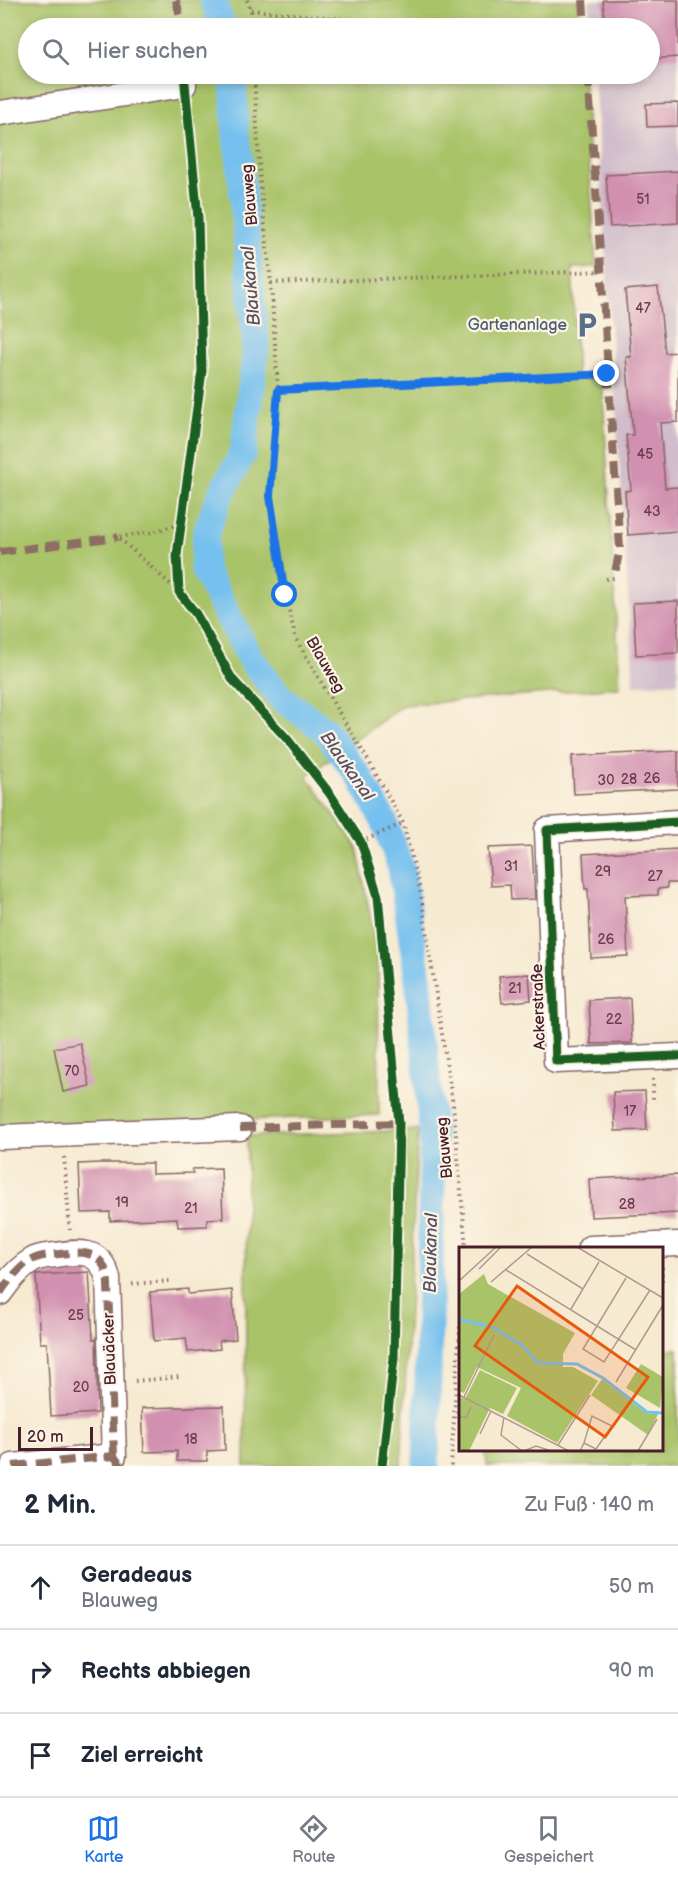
<!DOCTYPE html>
<html lang="de">
<head>
<meta charset="utf-8">
<style>
	:root { --surface:#fff; --page:#f2f2f3; --text:#1f2937; --muted:#747a83; --line:#e0e1e3; --accent:#1a73e8 }
	body { margin:0; font-family:"Balsamiq Sans",sans-serif; background:var(--page); color:var(--text) }
	.scale { position:absolute; left:18px; bottom:15px; width:75px; box-sizing:border-box; padding-left:6px; border:3px solid #4a1f2b; border-top:0; font-size:16px; line-height:21px; white-space:nowrap; color:#4a1f2b; -webkit-text-stroke:4px #fcf5e5; paint-order:stroke }
	.stop { position:absolute; width:18px; height:18px; margin:-14px; border:4px solid #1a73e8; border-radius:50%; background:#fff }
	.stop.end { background:#1a73e8; border-color:#fff; box-shadow:0 2px 6px #0008 }
	.list { margin:0; padding:0; list-style:none }
	h2 { display:flex; justify-content:space-between; align-items:center; height:78px; margin:0; padding:0 24px; font-size:26px }
	h2 small { font-size:20px; font-weight:400; color:var(--muted) }
	.list li { display:grid; grid-template-columns:39px 1fr auto; gap:18px; align-items:center; box-sizing:border-box; height:84px; padding:0 24px; border-top:2px solid var(--line) }
	.list b { display:block; font-size:22px; white-space:nowrap }
	.list p { margin:0; font-size:20px; white-space:nowrap; color:var(--muted) }
	.list em { font-size:20px; font-style:normal; color:var(--muted) }
	.icon { flex:none; width:33px; height:33px; fill:none; stroke:currentColor; stroke-width:2; stroke-linecap:round; stroke-linejoin:round }
	.map { position:relative; flex:none; width:678px; height:1466px; overflow:hidden }
	.search { position:absolute; background:var(--surface); box-shadow:0 3px 9px #0003; left:18px; right:18px; top:18px; height:66px; display:flex; align-items:center; gap:15px; box-sizing:border-box; padding:0 21px; border-radius:33px; color:var(--muted); font-size:22px }
	.sheet { height:330px; background:var(--surface) }
	nav { display:flex; justify-content:space-around; align-items:center; box-sizing:border-box; height:84px; border-top:2px solid var(--line); background:var(--surface); font-size:16px; color:var(--muted) }
	nav a { display:grid; justify-items:center; gap:3px }
	nav .on { color:var(--accent) }
	.map>svg:first-child { display:block }
	.industrial { fill:#d1bdcb }
	.green { fill:#a9c369; stroke:#7a714a; stroke-width:1.5 }
	.lines { fill:none; stroke-linecap:round; stroke-linejoin:round }
	.canal { stroke:#74c0ee; stroke-width:27 }
	.building { fill:#d190b0 }
	.minor-casing { stroke:#866665; stroke-width:27 }
	.path { stroke:#866665; stroke-width:4; stroke-dasharray:1.5 4.5; stroke-linecap:butt }
	.minor { stroke:#fff; stroke-width:24 }
	.quiet { stroke:#8d6e63; stroke-width:8; stroke-dasharray:15 8; stroke-linecap:butt }
	.cycleway-casing { stroke:#fcf5e5; stroke-width:13 }
	.cycleway { stroke:#1b5e20; stroke-width:9 }
	.route { stroke:#1a73e8; stroke-width:8 }
	.labels { text-anchor:middle; dominant-baseline:central; stroke-width:4.5; stroke-linejoin:round; paint-order:stroke }
	.number-label { font-size:14px; fill:#6c3b4c }
	.street-label { font-size:16px; fill:#4a1f2b; stroke:#fcf5e5 }
	.service-label { font-size:16px; fill:#4e5e75; stroke:#fcf5e5; text-anchor:end }
	.water-label { font-size:18px; font-style:italic; fill:#574f66; stroke:#fcf5e5 }
	.inset-river { fill:none; stroke:#74c0ee; stroke-width:3 }
	.inset-road { fill:none; stroke:#b1998f; stroke-width:1.5 }
	.view { fill:#e8590c; fill-opacity:0.15; stroke:#e8590c; stroke-width:3 }
	.inset-edge { fill:none; stroke:#4a1f2b; stroke-width:3 }
</style>
</head>
<body>
<div class="map">
<svg width="678" height="1466" viewBox="0 0 678 1466">
	<rect width="100%" height="100%" fill="#fcf5e5"/>
	<filter id="ink" filterUnits="userSpaceOnUse"><feTurbulence type="fractalNoise" baseFrequency=".0167" numOctaves="2"/><feDisplacementMap in="SourceGraphic" scale="12" xChannelSelector="R" yChannelSelector="G"/><feConvolveMatrix kernelMatrix="1 2 1 2 8 2 1 2 1" color-interpolation-filters="sRGB"/></filter>
	<filter id="wash" filterUnits="userSpaceOnUse"><feTurbulence type="fractalNoise" baseFrequency=".008" numOctaves="4" result="noise"/><feDisplacementMap in="SourceGraphic" scale="24" xChannelSelector="R" yChannelSelector="G"/><feGaussianBlur stdDeviation="1.35" result="paint"/><feColorMatrix in="noise" values="0 0 0 0 0 0 0 0 0 0 0 0 0 0 0 0 0 1.4 0 .05"/><feComposite in="paint" operator="in"/></filter>
	<g filter="url(#wash)">
		<rect width="100%" height="100%" fill="#f6ead1"/>
		<path class="industrial" d="M589,0H678V682L634,685L594,74H650V28H591Z"/>
		<path class="green" d="M0,0H578L580,28H28V74H583L596,267L572,268L577,379H602L620,687L403,705L307,776L357,847L378,957L379,1115L0,1129Z
			M418,1130L401,1466H245L247,1136Z
			M678,1349V1466H487L486,1450H662V1350Z"/>
		<g class="lines">
			<path class="canal" d="M213,0L223,28
				M233,74L236,136L240,163L256,348L243,453L218,500L206,533L203,568L250,658L281,698L325,730L361,779L385,823L401,868L418,978L433,1140L426,1466"/>
		</g>
		<g id="blocks">
			<path class="building" d="M603,0H678V57L650,59V28H605Z
				M678,103V126L647,127L646,104Z
				M678,171V223L610,227L606,175Z
				M658,287L665,353L678,352V422L660,423L665,488L678,487V531L628,535L625,491L631,490L626,435H633L626,357H631L625,290Z
				M678,601V653L636,655L633,603Z
				M678,751V789L574,794L572,756Z
				M532,846L535,899L511,900L510,885L491,886L488,848Z
				M678,849V883H667V888L658,889V895L625,896L628,956L591,958L588,889H585L583,854Z
				M529,974L531,1000L502,1003L499,976Z
				M630,998L632,1043L591,1044L589,1000Z
				M80,1043L90,1086L63,1092L54,1048Z
				M645,1091L647,1130L615,1131L613,1092Z
				M99,1163H152V1174L193,1173L192,1169L221,1168L223,1218L207,1219V1226L178,1227L177,1218L110,1221V1212L81,1213L79,1164Z
				M678,1175V1213L591,1217L589,1179Z
				M89,1272L93,1339H96L98,1413L51,1416L47,1343H40L36,1275Z
				M188,1289V1294L232,1290L236,1339L219,1341L220,1349L188,1352L186,1338L154,1341L150,1292Z
				M224,1406L225,1450L207,1451V1461H177V1451L144,1452L142,1408Z"/>
		</g>
	</g>
	<g filter="url(#ink)">
		<use href="#blocks" fill-opacity="0" stroke="#866665" stroke-width="1.5"/>
		<g class="lines">
			<g class="minor-casing">
				<path id="minor" d="M0,113L184,85
					M678,822L547,830L556,1061L678,1056
					M0,1137L240,1128
					M590,1248L678,1244
					M0,1293C9,1280 19,1268 33,1260C39,1256 48,1256 56,1255C80,1251 100,1249 108,1278L114,1456L13,1466"/>
			</g>
			<path class="path" d="M247,0L251,10L252,28
				M251,10L441,28
				M254,74L260,181L271,283L278,390L270,497L285,595L296,639L335,706L368,760L403,823L420,889L454,1113L466,1248
				M271,283L602,271
				M278,390L607,374
				M606,579L614,578
				M179,592L118,537L154,532L181,523
				M285,595L294,594
				M361,842L403,823
				M653,1079V1100
				M64,1157L70,1230
				M662,1267V1281
				M132,1284L170,1281
				M135,1381L179,1377
				M451,1466L460,1325"/>
			<use href="#minor" class="minor"/>
			<path class="quiet" d="M176,0L183,28
				M583,0L585,28
				M588,74L620,548L614,578
				M0,552L118,537
				M240,1128L399,1123
				M0,1293C7,1282 23,1262 36,1258C43,1255 52,1255 59,1254C87,1250 107,1253 108,1285L114,1456
				M114,1456L121,1466
				M13,1466L114,1456"/>
			<g class="cycleway-casing">
				<path id="cycleway" d="M184,74L198,218L202,371L177,555L179,592L196,614L232,679L288,740L330,794L361,842L378,896L399,1123L394,1358L382,1466
					M678,822L547,830L556,1061L678,1056"/>
			</g>
			<use href="#cycleway" class="cycleway"/>
		</g>
	</g>
	<g class="lines" filter="url(#ink)">
		<path class="route" d="M285,595L270,496L278,390L607,374"/>
	</g>
	<defs>
		<g id="parking-bare" transform="scale(2.07)"><path d="M-3.5-5.5H1a3.5 3.5 0 0 1 0 7H-1V5.5H-3.5ZM-1-3.4V-.6H.8a1.4 1.4 0 0 0 0-2.8Z" fill="#5c6f8a" stroke="#fcf5e5" stroke-width="2.5" paint-order="stroke"/></g>
	</defs>
	<g fill-rule="evenodd">
		<use href="#parking-bare" x="587" y="325"/>
	</g>
	<g class="labels">
		<g class="number-label">
			<text x="643" y="199">51</text>
			<text x="643" y="308">47</text>
			<text x="645" y="454">45</text>
			<text x="652" y="511">43</text>
			<text x="652" y="778">26</text>
			<text x="629" y="779">28</text>
			<text x="606" y="780">30</text>
			<text x="511" y="866">31</text>
			<text x="603" y="871">29</text>
			<text x="655" y="876">27</text>
			<text x="606" y="939">26</text>
			<text x="515" y="988">21</text>
			<text x="614" y="1019">22</text>
			<text x="72" y="1071">70</text>
			<text x="630" y="1111">17</text>
			<text x="122" y="1202">19</text>
			<text x="627" y="1204">28</text>
			<text x="191" y="1208">21</text>
			<text x="76" y="1315">25</text>
			<text x="81" y="1387">20</text>
			<text x="191" y="1439">18</text>
		</g>
		<g class="street-label">
			<text transform="translate(250 195) rotate(-95)">Blauweg</text>
			<text transform="translate(325 665) rotate(60)">Blauweg</text>
			<text transform="translate(539 1007) rotate(-92)">Ackerstraße</text>
			<text transform="translate(445 1148) rotate(-95)">Blauweg</text>
			<text transform="translate(110 1349) rotate(-92)">Blauäcker</text>
		</g>
		<g class="service-label">
			<text x="567" y="325">Gartenanlage</text>
		</g>
		<g class="water-label">
			<text transform="translate(251 286) rotate(-95)">Blaukanal</text>
			<text transform="translate(347 766) rotate(55)">Blaukanal</text>
			<text transform="translate(431 1253) rotate(-89)">Blaukanal</text>
		</g>
	</g>
	<g transform="translate(459 1247)">
		<rect width="204" height="204" fill="#f6ead1"/>
		<path d="M25,27L29,37L116,86L104,107V120H114L139,134L98,196L48,169L62,141L18,120L5,146L0,144V47ZM182,117L204,130L201,161L167,141ZM21,123L58,141L44,167L31,161L10,204H6L0,201V150L6,152ZM143,132L187,166L199,167L189,188L132,148Z" fill="#a9c369"/>
		<path class="inset-river" d="M0,72L35,81L63,98L79,116L118,117L144,131L188,165L204,166"/>
		<path class="inset-road" d="M118,0L204,51M68,7L124,42M20,22L42,0M47,23L177,103M167,31L124,102L145,115L191,43M0,34L37,0M32,35L73,0M112,62L140,15M157,135L204,58M0,148L110,204M5,150L35,88M0,169L7,171L12,160M45,170L42,188L63,204M21,187L32,164M99,198L131,148M65,204L77,199L92,204M121,204L125,196L137,202L153,179L133,169L125,196M179,204L198,172"/>
		<path class="view" d="M58,39L189,130L146,190L16,99Z"/>
		<rect width="204" height="204" class="inset-edge"/>
	</g>
</svg>
<div class="scale">20 m</div>
<div class="stop" style="left:285px;top:595px"></div>
<div class="stop end" style="left:607px;top:374px"></div>
<div class="search"><svg class="icon" aria-label="search" viewBox="0 0 24 24"><circle cx="10" cy="10" r="6"/><path d="M15 15l6 6"/></svg>Hier suchen</div>
</div>
<section class="sheet">
<h2>2 Min.<small>Zu Fuß · 140 m</small></h2>
<ul class="list">
<li><svg class="icon" aria-label="ahead" viewBox="0 0 24 24"><path d="M12 20V5M6 11l6-6 6 6"/></svg><div><b>Geradeaus</b><p>Blauweg</p></div><em>50 m</em></li>
<li><svg class="icon" aria-label="right" viewBox="0 0 24 24"><path d="M7 20v-9h11M14 6l5 5-5 5"/></svg><div><b>Rechts abbiegen</b></div><em>90 m</em></li>
<li><svg class="icon" aria-label="arrive" viewBox="0 0 24 24"><path d="M6 21V4h12l-3 4 3 4H6"/></svg><div><b>Ziel erreicht</b></div></li>
</ul>
</section>
<nav>
<a class="on"><svg class="icon" aria-label="map" viewBox="0 0 24 24"><path d="M3 6l6-2 6 2 6-2v14l-6 2-6-2-6 2zM9 4v14M15 6v14"/></svg>Karte</a>
<a><svg class="icon" aria-label="directions" viewBox="0 0 24 24"><path d="M12 3l9 9-9 9-9-9zM9 14v-3h6M13 9l2 2-2 2"/></svg>Route</a>
<a><svg class="icon" aria-label="saved" viewBox="0 0 24 24"><path d="M7 4h10v16l-5-4-5 4z"/></svg>Gespeichert</a>
</nav>
</body>
</html>
